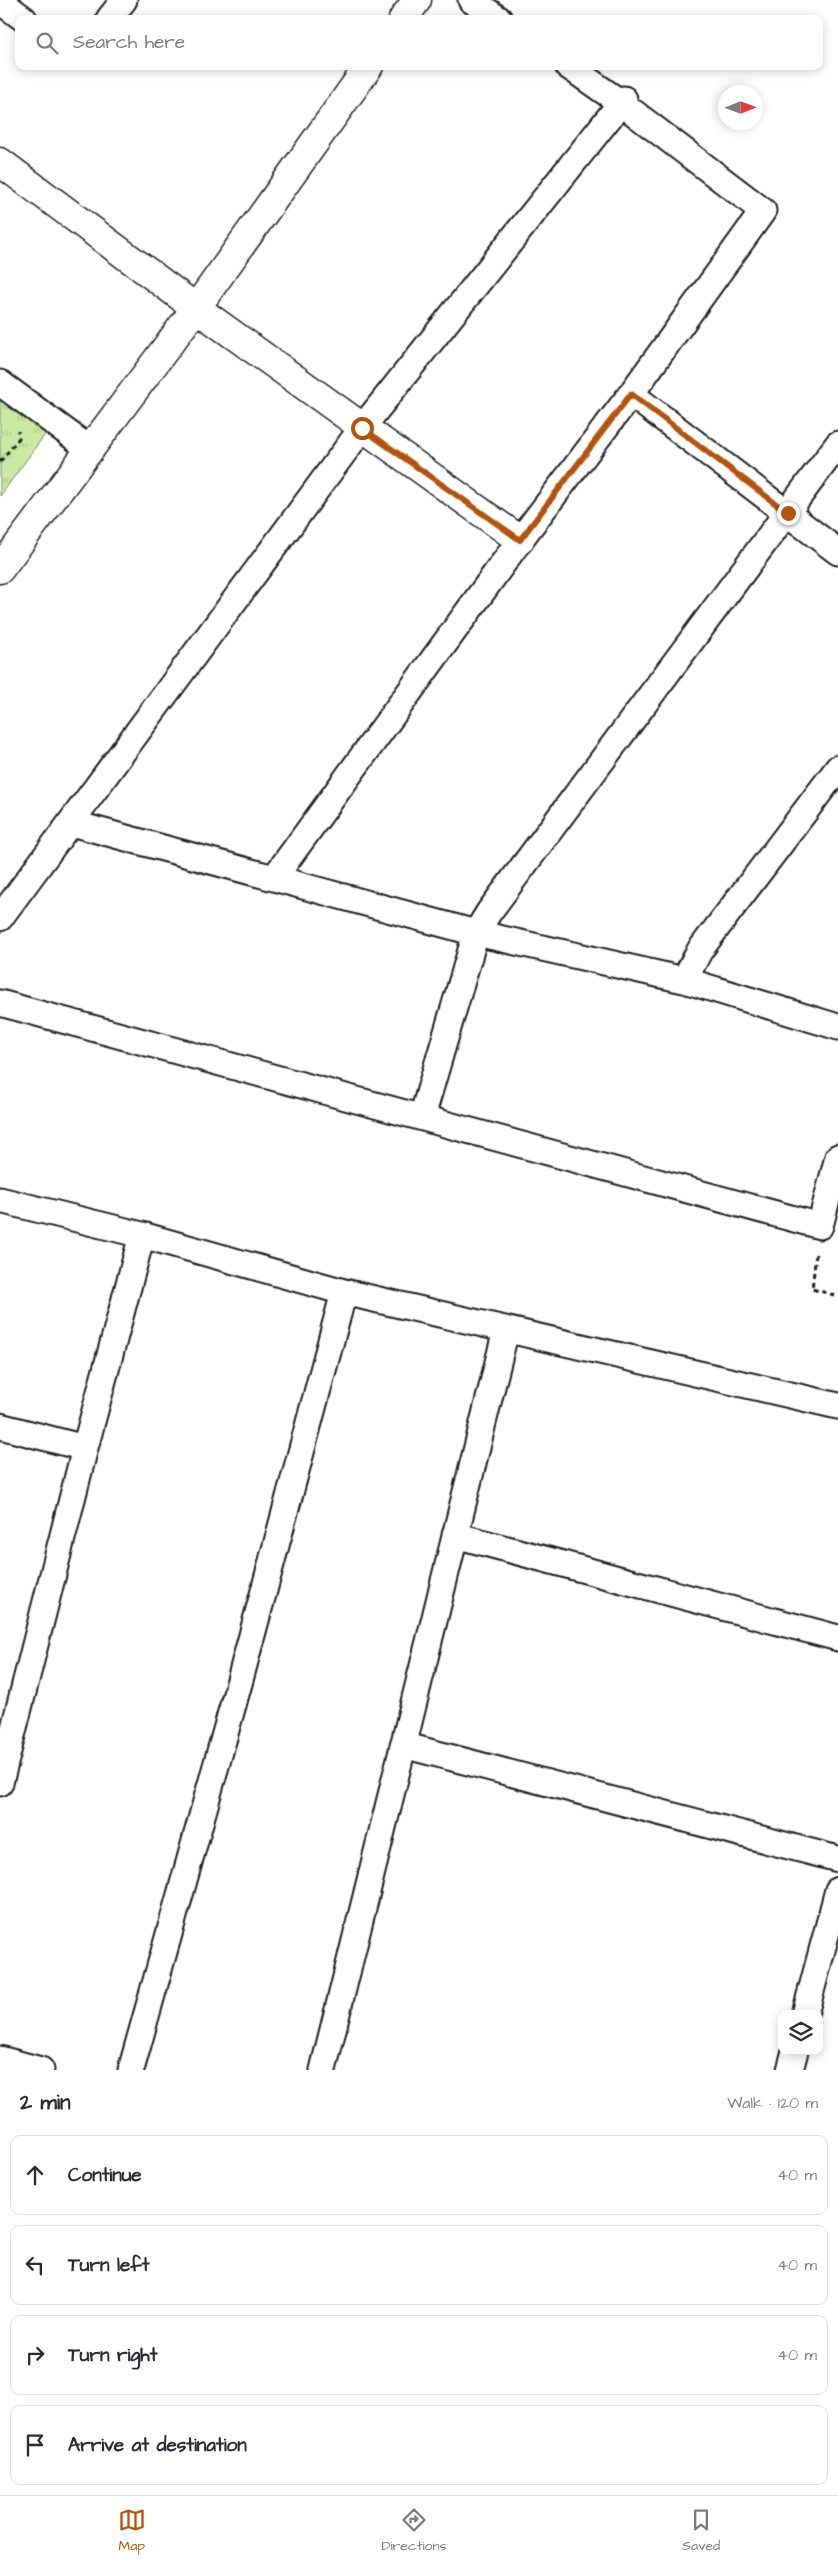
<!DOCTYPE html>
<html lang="en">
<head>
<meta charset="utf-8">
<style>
	:root { --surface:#fff; --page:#f7f7f7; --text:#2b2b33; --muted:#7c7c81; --line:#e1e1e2; --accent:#b45309 }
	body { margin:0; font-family:"Architects Daughter",sans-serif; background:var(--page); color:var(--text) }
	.controls { position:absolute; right:15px; bottom:15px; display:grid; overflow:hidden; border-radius:10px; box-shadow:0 2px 12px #0003 }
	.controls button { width:45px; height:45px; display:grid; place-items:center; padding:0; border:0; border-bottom:1px solid var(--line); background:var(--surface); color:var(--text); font:25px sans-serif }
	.compass { position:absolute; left:718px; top:85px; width:45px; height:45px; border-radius:50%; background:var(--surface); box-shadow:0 2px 12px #0003; rotate:89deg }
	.stop { position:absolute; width:15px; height:15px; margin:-11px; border:4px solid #b45309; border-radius:50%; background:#fff }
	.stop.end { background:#b45309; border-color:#fff; box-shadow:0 1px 5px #0008 }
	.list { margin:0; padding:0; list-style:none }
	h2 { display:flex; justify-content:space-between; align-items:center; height:65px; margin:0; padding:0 20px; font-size:21px }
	h2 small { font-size:16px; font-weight:400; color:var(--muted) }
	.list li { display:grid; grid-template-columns:32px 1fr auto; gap:15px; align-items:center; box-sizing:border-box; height:80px; margin:0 10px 10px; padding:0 10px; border:1px solid var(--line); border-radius:10px }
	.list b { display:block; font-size:19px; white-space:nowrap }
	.list em { font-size:16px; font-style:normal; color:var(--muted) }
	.icon { flex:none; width:28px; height:28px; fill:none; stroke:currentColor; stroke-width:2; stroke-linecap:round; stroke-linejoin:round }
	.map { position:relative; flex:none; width:838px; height:2070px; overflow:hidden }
	.search { position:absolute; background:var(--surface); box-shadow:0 2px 12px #0003; left:15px; right:15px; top:15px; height:55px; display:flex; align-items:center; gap:12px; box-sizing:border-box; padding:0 18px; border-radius:10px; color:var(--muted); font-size:19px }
	.sheet { height:425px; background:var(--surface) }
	nav { display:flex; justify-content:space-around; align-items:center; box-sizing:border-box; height:70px; border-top:1px solid var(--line); background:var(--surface); font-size:14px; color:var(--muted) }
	nav a { display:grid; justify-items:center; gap:2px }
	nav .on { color:var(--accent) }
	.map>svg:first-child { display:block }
	.grass { fill:url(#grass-tufts); stroke:#72835f }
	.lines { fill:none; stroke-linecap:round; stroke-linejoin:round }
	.minor-casing { stroke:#1c1c1c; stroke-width:29 }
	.tertiary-casing { stroke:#1c1c1c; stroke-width:31 }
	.path { stroke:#1c1c1c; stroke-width:3; stroke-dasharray:5 4; stroke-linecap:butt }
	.minor { stroke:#fff; stroke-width:25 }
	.tertiary { stroke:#fff; stroke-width:28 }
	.route { stroke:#b45309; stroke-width:6 }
</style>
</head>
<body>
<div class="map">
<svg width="838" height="2070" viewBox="0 0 838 2070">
	<defs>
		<pattern id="grass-tufts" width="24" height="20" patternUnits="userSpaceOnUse" patternTransform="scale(1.25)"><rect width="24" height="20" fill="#c8eaa2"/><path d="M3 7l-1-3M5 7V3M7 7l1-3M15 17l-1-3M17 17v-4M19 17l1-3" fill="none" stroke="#abc88b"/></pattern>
	</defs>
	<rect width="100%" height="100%" fill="#fff"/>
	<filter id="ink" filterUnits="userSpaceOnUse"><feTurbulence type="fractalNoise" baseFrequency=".02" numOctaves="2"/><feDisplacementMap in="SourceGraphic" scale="10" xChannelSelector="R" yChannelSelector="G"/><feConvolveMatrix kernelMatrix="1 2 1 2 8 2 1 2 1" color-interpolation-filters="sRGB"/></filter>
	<g filter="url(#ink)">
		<path class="grass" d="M0,399L46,433L0,496Z"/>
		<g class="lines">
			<g class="minor-casing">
				<path id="minor" d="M471,0L499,19
					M0,1L24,19
					M109,19L124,0
					M568,66L621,103L763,211L631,394
					M0,383L91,450
					M71,823L476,933L684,980L838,1027
					M274,878L520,540L631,394L838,552
					M0,918L362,428L624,99
					M684,980L700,950L838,768
					M0,1003L820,1226L838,1157
					M422,1117L476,933L489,912L838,444
					M0,1200L142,1235
					M0,1426L85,1448
					M455,1535L838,1638
					M403,1745L838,1859
					M0,1783L85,1448L142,1235L344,1292L838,1406
					M805,2014L838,1890
					M0,2059L41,2070
					M131,2070L240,1680L344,1292
					M323,2070L506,1330
					M790,2070L795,2051"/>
			</g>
			<g class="tertiary-casing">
				<path id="tertiary" d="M403,19L417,0
					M0,162L196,308L520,540
					M0,569L196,308L369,66"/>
			</g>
			<path class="path" d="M0,462L19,438L18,431
				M816,1254L812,1289L838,1296"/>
			<use href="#minor" class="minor"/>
			<use href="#tertiary" class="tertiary"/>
		</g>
	</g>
	<g class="lines" filter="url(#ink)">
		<path class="route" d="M362,428L520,540L631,394L788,513"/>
	</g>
</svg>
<div class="controls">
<button><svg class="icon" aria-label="layers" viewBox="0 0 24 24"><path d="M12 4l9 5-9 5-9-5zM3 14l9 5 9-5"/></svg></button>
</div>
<svg class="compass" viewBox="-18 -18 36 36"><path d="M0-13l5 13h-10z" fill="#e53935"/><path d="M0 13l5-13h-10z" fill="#7c7c81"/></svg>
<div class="stop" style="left:362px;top:428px"></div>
<div class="stop end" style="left:788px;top:513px"></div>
<div class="search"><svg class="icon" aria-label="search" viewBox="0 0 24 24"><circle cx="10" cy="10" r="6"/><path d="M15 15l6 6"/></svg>Search here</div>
</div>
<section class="sheet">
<h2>2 min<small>Walk · 120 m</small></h2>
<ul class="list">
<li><svg class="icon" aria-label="ahead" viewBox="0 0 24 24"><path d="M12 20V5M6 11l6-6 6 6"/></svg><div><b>Continue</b></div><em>40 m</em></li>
<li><svg class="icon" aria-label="left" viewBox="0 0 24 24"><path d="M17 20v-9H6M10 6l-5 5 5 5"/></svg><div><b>Turn left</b></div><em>40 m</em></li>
<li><svg class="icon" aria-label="right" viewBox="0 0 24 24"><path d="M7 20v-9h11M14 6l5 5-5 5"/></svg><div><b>Turn right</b></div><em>40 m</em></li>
<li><svg class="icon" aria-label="arrive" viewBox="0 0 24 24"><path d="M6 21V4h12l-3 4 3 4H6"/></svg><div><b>Arrive at destination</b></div></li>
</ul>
</section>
<nav>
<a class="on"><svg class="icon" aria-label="map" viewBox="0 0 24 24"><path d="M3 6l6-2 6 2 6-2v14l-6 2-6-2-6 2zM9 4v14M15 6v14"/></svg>Map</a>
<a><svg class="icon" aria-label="directions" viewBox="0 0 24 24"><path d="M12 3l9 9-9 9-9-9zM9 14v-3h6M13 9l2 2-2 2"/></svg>Directions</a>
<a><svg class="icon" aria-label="saved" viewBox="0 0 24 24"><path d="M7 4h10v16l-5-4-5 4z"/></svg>Saved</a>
</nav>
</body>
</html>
